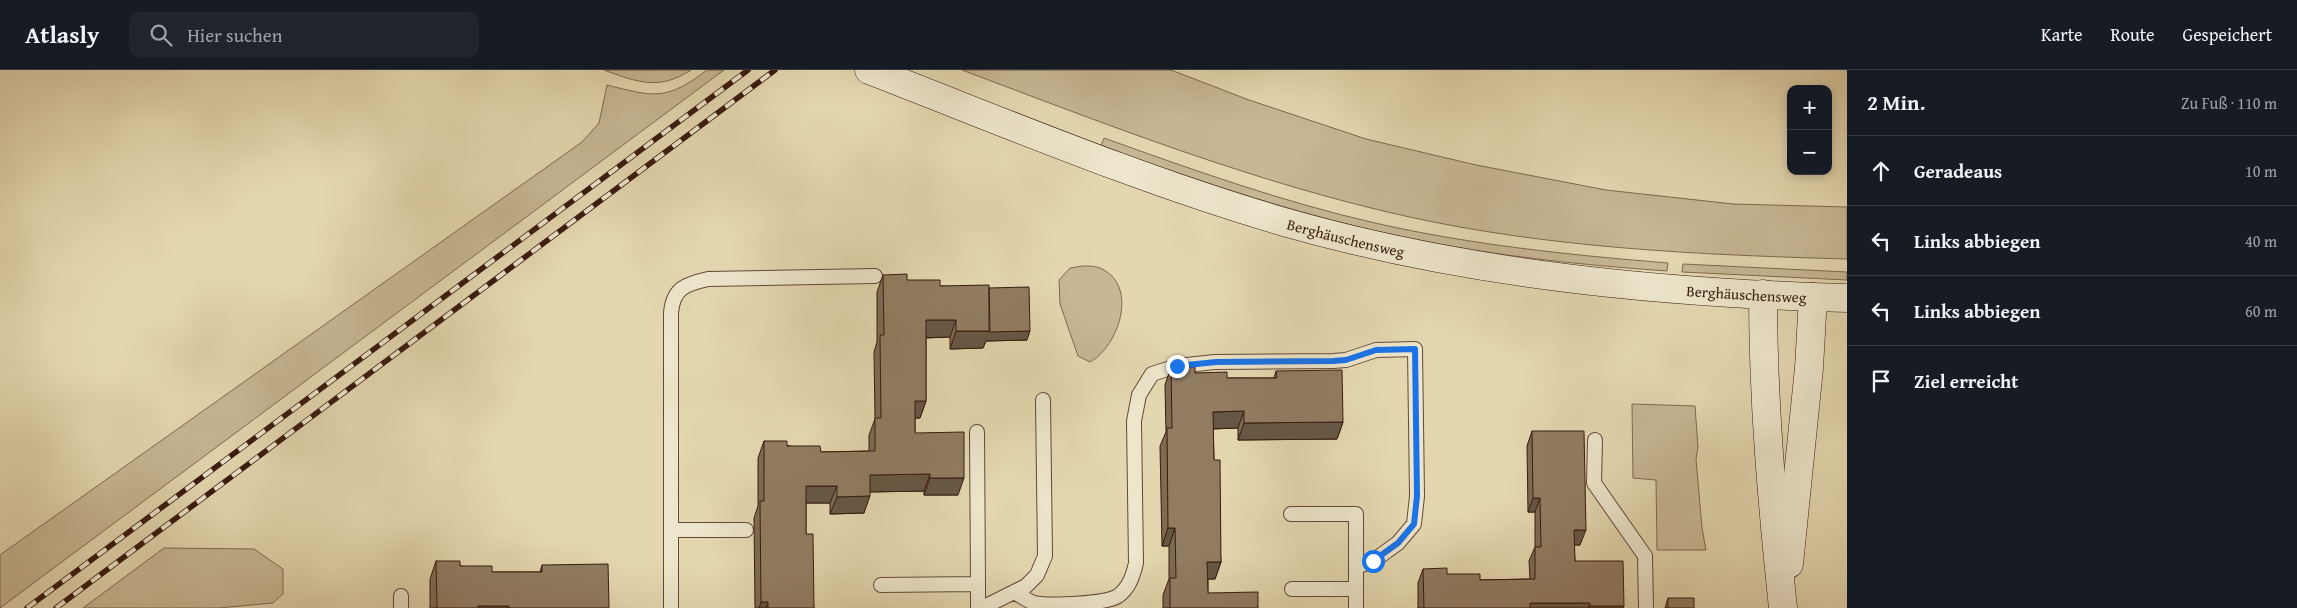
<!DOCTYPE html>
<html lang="de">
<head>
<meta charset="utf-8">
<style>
	:root { --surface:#171b24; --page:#20242c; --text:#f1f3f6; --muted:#9ea1a6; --line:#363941 }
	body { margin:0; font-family:"Gentium Book Plus",serif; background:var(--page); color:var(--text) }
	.controls { position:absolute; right:15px; top:15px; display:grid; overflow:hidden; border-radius:10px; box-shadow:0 2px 8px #0003 }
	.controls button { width:45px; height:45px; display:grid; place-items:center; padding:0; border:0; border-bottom:1px solid var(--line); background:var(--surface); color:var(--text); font:25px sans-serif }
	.stop { position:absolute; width:15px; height:15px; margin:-11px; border:4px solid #1a73e8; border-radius:50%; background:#fff }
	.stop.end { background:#1a73e8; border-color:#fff; box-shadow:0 1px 5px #0008 }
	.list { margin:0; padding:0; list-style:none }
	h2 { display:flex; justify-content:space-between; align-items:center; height:65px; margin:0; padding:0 20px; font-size:21px }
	h2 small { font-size:16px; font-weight:400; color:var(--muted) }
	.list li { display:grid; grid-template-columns:32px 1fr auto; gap:15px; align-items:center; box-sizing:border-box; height:70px; padding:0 20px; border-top:1px solid var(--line) }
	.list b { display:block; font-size:19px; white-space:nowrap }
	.list em { font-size:16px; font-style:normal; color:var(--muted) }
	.icon { flex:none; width:28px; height:28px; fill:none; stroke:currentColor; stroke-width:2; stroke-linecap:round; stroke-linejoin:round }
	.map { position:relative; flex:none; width:1847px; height:538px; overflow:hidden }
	header { display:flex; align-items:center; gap:30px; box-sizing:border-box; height:70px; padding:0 25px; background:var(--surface); border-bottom:1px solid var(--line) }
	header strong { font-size:24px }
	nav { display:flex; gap:28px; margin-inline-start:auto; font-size:18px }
	.search { width:350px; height:45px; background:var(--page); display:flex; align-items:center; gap:12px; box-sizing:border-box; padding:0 18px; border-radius:10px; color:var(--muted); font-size:19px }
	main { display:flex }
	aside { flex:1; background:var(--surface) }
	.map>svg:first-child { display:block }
	.green { fill:#c7b794; stroke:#806851 }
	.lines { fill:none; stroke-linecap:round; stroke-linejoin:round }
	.lane-casing { stroke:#634936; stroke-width:16 }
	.secondary-casing { stroke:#381a0e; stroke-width:29 }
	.lane { stroke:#ede5cc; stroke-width:14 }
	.secondary { stroke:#ede5cc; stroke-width:28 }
	.rail-casing { stroke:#381a0e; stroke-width:5.5 }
	.rail { stroke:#ede5cc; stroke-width:4; stroke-dasharray:11; stroke-linecap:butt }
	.wall { fill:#7d6b54; stroke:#381a0e }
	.shaded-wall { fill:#665745; stroke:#381a0e }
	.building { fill:#917c62; stroke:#381a0e }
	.route { stroke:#1a73e8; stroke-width:6 }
	.labels { text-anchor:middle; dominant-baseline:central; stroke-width:5; stroke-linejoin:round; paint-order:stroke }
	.street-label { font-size:15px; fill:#381a0e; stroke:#ede5cc }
</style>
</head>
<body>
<header>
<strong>Atlasly</strong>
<div class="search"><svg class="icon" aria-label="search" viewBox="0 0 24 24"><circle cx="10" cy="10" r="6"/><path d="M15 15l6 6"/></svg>Hier suchen</div>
<nav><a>Karte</a><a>Route</a><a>Gespeichert</a></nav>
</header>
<main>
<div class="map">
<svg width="1847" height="538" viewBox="0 0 1847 538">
	<rect width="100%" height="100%" fill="#e4d7b0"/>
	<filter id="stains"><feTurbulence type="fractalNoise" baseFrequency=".004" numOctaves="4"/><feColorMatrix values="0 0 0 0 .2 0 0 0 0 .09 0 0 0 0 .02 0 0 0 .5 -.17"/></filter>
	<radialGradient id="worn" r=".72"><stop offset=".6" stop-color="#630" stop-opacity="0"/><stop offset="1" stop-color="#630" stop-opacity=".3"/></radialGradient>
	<path class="green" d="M604,0H691C659,21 637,12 604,0Z
		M707,0H724L0,538V485L582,72L599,53L607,15C655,27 666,31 707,0Z
		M962,0H1171L1249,30L1366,69L1476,95L1606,120L1733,134L1847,137V189C1701,185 1548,178 1405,146C1253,112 1108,55 962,0Z
		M1104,68C1193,100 1283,132 1375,153C1472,175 1570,185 1668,193L1667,201C1581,195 1494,186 1409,168C1304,147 1202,112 1101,76Z
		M1683,194L1847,202V210L1682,202Z
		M1083,196C1089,196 1097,196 1102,199C1139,217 1118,277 1090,292L1078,286L1060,234L1059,210L1070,198Z
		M1632,334L1695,336L1698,377L1696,389L1702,458L1706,480H1657L1656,410L1633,408Z
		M164,478L254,479L283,499V524L273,533L219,538H83Z"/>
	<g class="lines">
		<g class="lane-casing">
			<path id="lane" d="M977,362L978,514
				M1595,370L1594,413L1645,486L1646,538
				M1291,444H1356V497
				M671,460H746
				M881,515L978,514V538
				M1292,519H1356
				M1014,522C1020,525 1028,531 1034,533C1049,536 1106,534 1118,526C1129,518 1133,506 1136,493L1134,351L1139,325L1152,304L1177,296L1215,292L1333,291L1346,290L1376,280L1415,279L1417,426L1414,454L1398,473L1373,491L1356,497V538
				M401,526V538
				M671,538V243C673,218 686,214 708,209L875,206
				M982,538L1026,516L1037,505L1045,486L1043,330"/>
		</g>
		<g class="secondary-casing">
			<g id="secondary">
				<path id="s1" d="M869,0C1006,53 1143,111 1284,152C1466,204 1658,223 1847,228"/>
				<path d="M1763,224C1763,330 1772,433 1783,538"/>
				<path d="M1789,494L1809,298L1813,227"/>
			</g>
		</g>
		<use href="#lane" class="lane"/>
		<use href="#secondary" class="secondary"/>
		<g class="rail-casing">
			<path id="rail" d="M27,538L748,0
				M56,538L775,0"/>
		</g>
		<use href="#rail" class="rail"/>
	</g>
	<path class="wall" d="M883,205L907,210L940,216L989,218L1027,270L986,271L983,278L950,279V267L926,268V331L920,348H915V363L958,425H924V421L870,422L864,443L830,444V433H806V464L814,538H755L754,448L758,436V388L764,371L821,382L869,381V365L875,349L874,282L877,272V222Z
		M1171,297L1195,303L1227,308H1274L1276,301L1343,352L1337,369L1238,370V358L1213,359L1214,390L1221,492L1215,509H1208V523L1258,538H1163V525L1169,509V476H1162L1160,376L1166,362L1165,315Z
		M1532,361L1580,475H1574L1575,491L1624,536L1623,538H1418V513L1423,499L1447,504L1480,510L1530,509L1529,491L1535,477V442H1528L1527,376Z
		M436,491L492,502H540L542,495L609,538H430V509Z
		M1668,528L1694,538H1665Z"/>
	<path class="shaded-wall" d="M926,250H956L950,267L919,268Z
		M956,261H1030L1027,270L986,271L983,278L950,279Z
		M915,331H926L920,348H909Z
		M1244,341L1238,358L1207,359L1213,342Z
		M1343,352L1337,369L1238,370L1244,353Z
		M930,404L924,421L863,422L870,405Z
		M930,408H964L958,425H924Z
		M806,416H837L830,433H799Z
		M870,426L864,443L830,444L837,427Z
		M1533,428H1540L1535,442H1528Z
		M1168,458H1175L1169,476H1162Z
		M1574,460H1586L1580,475H1569Z
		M1207,492H1221L1215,509H1201Z
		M761,532H768L766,538H759Z
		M1530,533H1590L1588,538H1528Z
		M478,536H509L508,538H478Z
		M1590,536H1624L1623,538H1589Z"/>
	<path class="building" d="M907,204V210H940V216L989,215L990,261H956V250H926V331H915V363L964,362V408H930V404L870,405V426L837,427V416H806V464H813L814,538H768V532H761L760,431H764V371H787V376H820L821,382L875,381V348H881L880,265H884L883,205Z
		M1029,217L1030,261L989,262V218Z
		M1171,297H1195V303L1227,302V308H1277L1276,301L1342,300L1343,352L1244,353V341L1213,342L1214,390H1220L1221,492H1207L1208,523L1258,522V538H1170V508H1176L1175,458H1168L1167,358H1172Z
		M1532,361H1584L1586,460H1574L1575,491H1623L1624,536H1590V533H1530V538H1424L1423,499L1447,498V504H1480V510L1535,509V477H1541L1540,428H1533Z
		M436,491H460V496H492V502H542V495L608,494L609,538H509V536H478V538H437Z
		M1668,528H1694V538H1668Z"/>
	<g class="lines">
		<path class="route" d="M1177,296L1216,292L1333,291L1346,290L1376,280L1415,279L1417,426L1414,454L1398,473L1373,491"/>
	</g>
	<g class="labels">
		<g class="street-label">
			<text stroke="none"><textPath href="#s1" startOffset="506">Berghäuschensweg</textPath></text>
			<text stroke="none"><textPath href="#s1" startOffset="911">Berghäuschensweg</textPath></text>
		</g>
	</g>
	<rect width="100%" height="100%" filter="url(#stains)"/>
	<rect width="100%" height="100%" fill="url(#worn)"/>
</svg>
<div class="controls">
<button>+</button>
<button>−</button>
</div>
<div class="stop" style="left:1373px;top:491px"></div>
<div class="stop end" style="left:1177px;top:296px"></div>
</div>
<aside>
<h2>2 Min.<small>Zu Fuß · 110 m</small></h2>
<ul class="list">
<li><svg class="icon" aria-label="ahead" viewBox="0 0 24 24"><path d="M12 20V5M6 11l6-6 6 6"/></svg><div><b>Geradeaus</b></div><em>10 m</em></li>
<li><svg class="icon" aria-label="left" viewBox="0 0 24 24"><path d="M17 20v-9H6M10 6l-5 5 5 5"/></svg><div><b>Links abbiegen</b></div><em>40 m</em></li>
<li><svg class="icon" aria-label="left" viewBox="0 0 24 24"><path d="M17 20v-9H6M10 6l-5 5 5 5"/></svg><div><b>Links abbiegen</b></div><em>60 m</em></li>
<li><svg class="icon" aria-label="arrive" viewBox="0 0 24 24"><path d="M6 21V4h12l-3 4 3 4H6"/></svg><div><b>Ziel erreicht</b></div></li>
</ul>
</aside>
</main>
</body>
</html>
